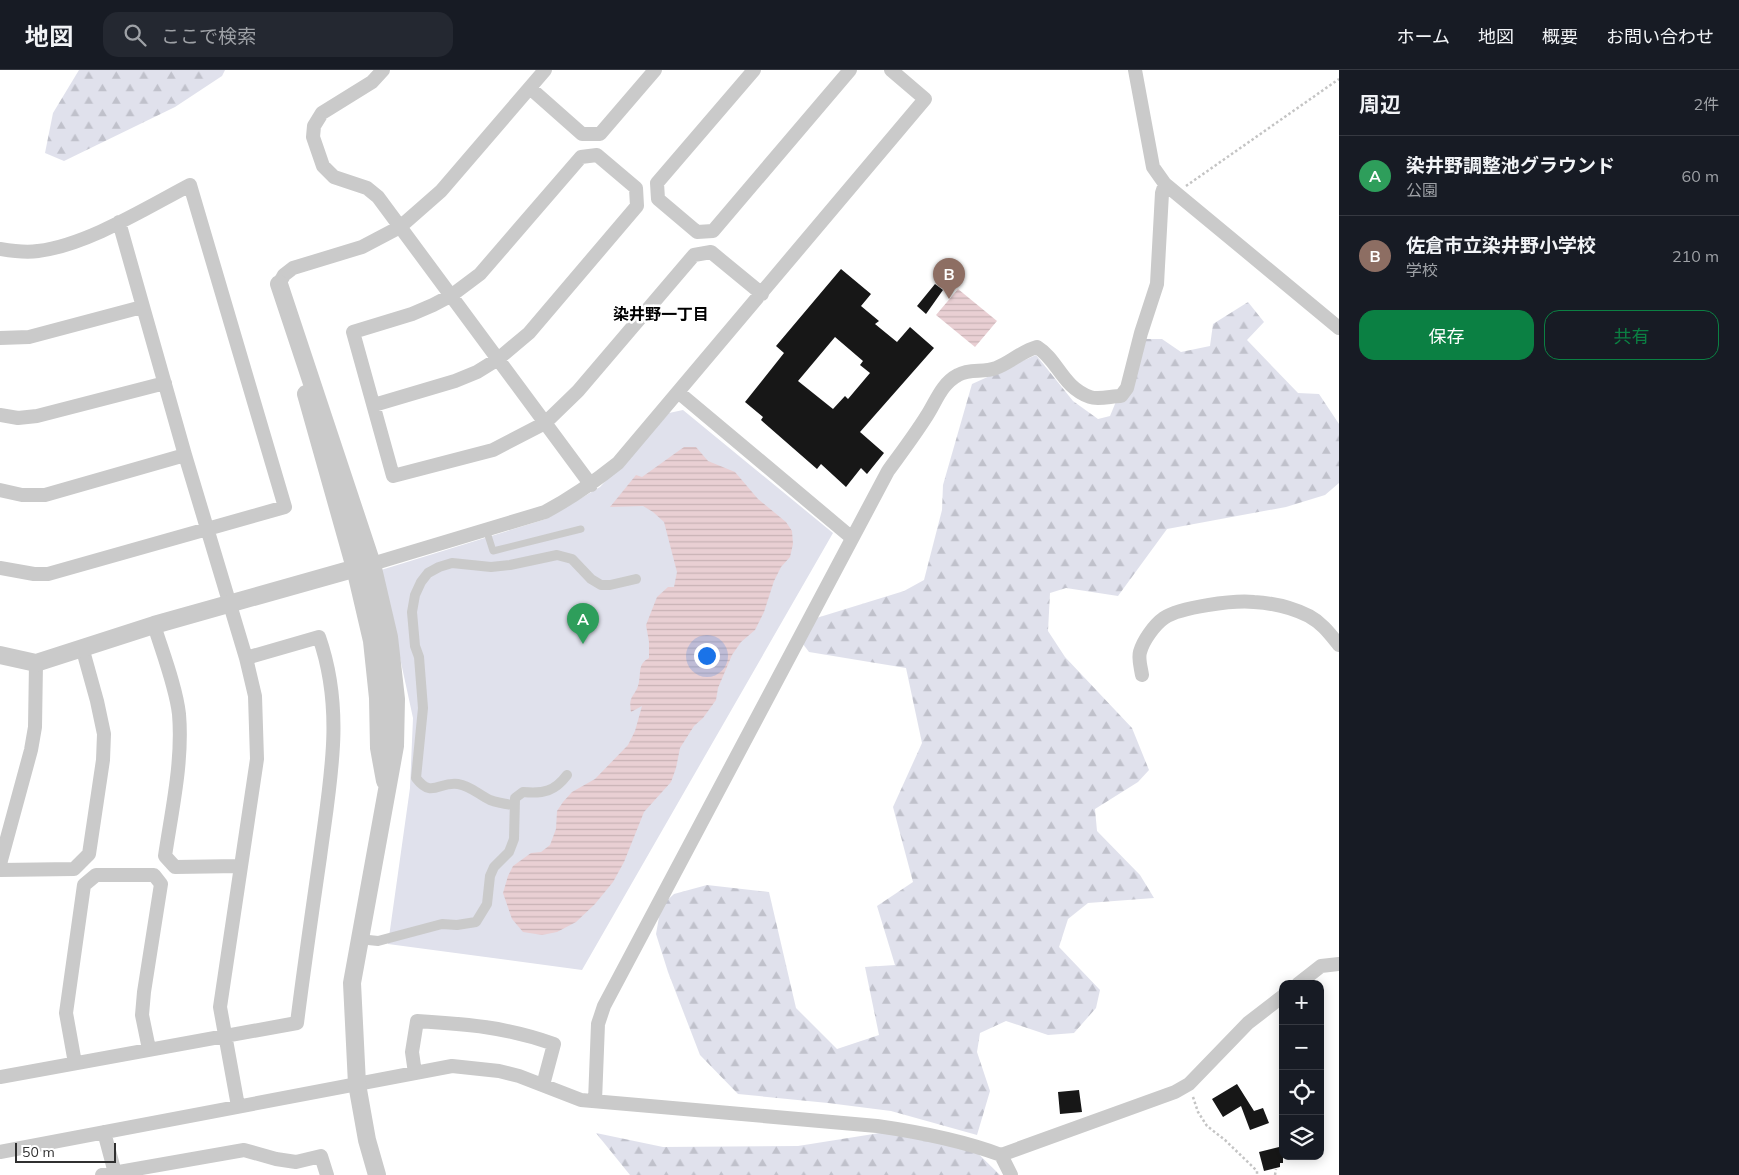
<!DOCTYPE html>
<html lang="ja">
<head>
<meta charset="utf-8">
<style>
	:root { --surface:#171b24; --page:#242831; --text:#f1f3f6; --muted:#9ea1a6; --line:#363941; --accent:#0b8043 }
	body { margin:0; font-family:Mulish,"Noto Sans JP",sans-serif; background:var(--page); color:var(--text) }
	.controls { position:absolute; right:15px; bottom:15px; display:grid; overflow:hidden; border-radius:10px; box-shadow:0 2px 12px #0003 }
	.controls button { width:45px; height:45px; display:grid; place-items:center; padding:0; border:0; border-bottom:1px solid var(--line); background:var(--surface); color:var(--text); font:25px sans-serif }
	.scale { position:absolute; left:15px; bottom:12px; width:101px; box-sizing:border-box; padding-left:5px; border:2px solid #303030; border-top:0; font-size:14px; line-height:18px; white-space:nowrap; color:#303030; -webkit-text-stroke:4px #fff; paint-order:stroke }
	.you { position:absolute; left:706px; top:585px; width:18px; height:18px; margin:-12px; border:4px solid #fff; border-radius:50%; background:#1a73e8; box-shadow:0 0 0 8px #1a73e833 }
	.badge { display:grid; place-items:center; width:32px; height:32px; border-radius:50%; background:var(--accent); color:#fff; font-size:16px; font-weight:700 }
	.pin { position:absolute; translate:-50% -41px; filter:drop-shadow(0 1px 2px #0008) }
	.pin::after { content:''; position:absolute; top:26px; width:18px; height:15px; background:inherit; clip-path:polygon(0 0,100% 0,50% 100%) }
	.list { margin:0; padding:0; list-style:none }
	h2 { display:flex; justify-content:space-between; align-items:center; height:65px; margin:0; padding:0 20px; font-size:21px }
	h2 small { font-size:16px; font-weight:400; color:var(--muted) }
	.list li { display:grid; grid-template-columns:32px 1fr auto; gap:15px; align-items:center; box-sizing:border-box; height:80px; padding:0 20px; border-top:1px solid var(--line) }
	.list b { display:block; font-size:19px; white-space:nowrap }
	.list p { margin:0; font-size:16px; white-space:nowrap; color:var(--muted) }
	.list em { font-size:16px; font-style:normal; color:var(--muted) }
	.actions { display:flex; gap:10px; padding:15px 20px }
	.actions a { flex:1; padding:11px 0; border:1px solid var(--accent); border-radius:15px; text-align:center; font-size:18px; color:var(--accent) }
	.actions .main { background:var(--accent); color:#fff }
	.icon { flex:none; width:28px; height:28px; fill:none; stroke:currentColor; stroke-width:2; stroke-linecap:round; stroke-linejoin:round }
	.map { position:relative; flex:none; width:1339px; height:1105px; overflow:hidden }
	header { display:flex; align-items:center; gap:30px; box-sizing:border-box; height:70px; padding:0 25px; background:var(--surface); border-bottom:1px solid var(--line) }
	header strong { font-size:24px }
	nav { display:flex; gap:28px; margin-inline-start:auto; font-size:18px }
	.search { width:350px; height:45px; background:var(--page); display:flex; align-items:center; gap:12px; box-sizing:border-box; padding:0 18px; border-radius:15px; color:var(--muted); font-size:19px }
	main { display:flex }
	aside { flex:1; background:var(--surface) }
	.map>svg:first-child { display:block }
	.forest { fill:url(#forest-firs) }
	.park { fill:#e0e1ec }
	.water { fill:url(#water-rules) }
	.building { fill:#171717; fill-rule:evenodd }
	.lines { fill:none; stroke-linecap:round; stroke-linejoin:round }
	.path { stroke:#c4c4c4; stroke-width:2.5; stroke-dasharray:2.5 2.5; stroke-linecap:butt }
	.service { stroke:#cacaca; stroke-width:7 }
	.pedestrian { stroke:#cacaca; stroke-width:10 }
	.minor { stroke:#cacaca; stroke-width:14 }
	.tertiary { stroke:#cacaca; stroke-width:18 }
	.labels { text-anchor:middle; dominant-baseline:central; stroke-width:5; stroke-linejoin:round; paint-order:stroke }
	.neighbourhood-label { font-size:16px; font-weight:bold; fill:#000; stroke:#fff }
</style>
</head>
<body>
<header>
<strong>地図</strong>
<div class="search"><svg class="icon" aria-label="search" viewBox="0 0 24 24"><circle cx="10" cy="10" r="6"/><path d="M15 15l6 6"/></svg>ここで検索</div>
<nav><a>ホーム</a><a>地図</a><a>概要</a><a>お問い合わせ</a></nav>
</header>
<main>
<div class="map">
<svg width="1339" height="1105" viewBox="0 0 1339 1105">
	<defs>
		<pattern id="forest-firs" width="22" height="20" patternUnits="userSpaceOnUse" patternTransform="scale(1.25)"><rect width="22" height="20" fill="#e0e1ec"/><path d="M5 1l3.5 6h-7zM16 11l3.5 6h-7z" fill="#c0c1cb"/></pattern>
		<pattern id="water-rules" width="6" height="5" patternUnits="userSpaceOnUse" patternTransform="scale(1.25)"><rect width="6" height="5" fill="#e9cfd3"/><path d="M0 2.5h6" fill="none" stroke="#c8b2b5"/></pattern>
	</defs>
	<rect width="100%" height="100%" fill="#fff"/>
	<path class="forest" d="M79,0H225L222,6L175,37L64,91L45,83L53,43Z
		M1248,232L1264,252L1247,270L1298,323L1319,324L1339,354V413L1325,425L1286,437L1167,459L1118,526L1066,518L1050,523L1048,561L1065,587L1132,658L1149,700L1138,712L1095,739L1097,761L1140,805L1154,828L1088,833L1068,849L1059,877L1100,920L1096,938L1074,963L1048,965L1006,951L980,963L977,982L990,1021L977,1065L891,1041L828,1033L738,1024L700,985L668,902L656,864L661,836L674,824L707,815L769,822L796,938L837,979L879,965L865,897L895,895L877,836L913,812L893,737L922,673L906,598L809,582L803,574L810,550L904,521L924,510L942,440L943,415L972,314L1036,285L1073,331L1098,349L1110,346L1142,269H1162L1181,282L1210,276L1213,254Z
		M886,1062L959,1065L1000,1105H630L596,1063L663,1077L798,1076Z"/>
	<path class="park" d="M683,340L833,463L582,900L388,874L410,718L413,648L381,500L546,449L600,417L669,343Z"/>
	<path class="water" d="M958,219L997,251L975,277L936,245Z
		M684,377H696L708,391L735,402L758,429L786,452L792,461L793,474L790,487L781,497L774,511L764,542L755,560L741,572L732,585L718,618L716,630L703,648L694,656L680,678L676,698L671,712L644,742L624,792L613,812L595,834L576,852L557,862L542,865L523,862L512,849L503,823L508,806L513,796L531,783L541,782L550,775L556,759L557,741L563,732L572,722L595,709L628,675L635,661L642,636L631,642C628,624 636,627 639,612C641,601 638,594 649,588V572L646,555L657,527L668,517H674L677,502L664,452L653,442L643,436L610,437L636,405L642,407Z"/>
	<path class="building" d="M841,199L871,224L861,236L879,251L875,254L897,272L910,257L934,278L860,362L884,383L867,404L861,398L846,417L821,394L817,399L761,350L763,347L745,332L784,283L776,276ZM835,267L863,291L860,295L870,303L848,329L845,326L833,339L798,311Z
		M935,214L943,220L926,244L917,236Z
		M1237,1014L1254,1041L1263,1038L1269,1053L1250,1060L1241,1036L1223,1047L1212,1029Z
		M1079,1020L1082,1042L1060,1044L1058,1022Z
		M1283,1076V1093H1280V1097L1264,1101L1259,1082Z"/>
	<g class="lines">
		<path class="path" d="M1186,116L1339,9
			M1193,1027L1198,1042L1207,1056L1225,1070L1257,1101V1105
			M1275,1105L1276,1099"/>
		<path class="service" d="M486,459L493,481L581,459"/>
		<path class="pedestrian" d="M513,735C505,734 498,733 490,730C479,725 471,716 458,714C439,711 432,729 416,708L423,638L419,587L415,576L412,542L415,525L421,512L428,503L439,497L452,493L491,497L510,495L557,485L572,489L591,509L601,515H610L636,509
			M359,869L378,871L442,854L457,855L476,852L487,834L490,806L494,797L509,782L514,769L515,728L523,722C544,724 555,721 567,705"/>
		<path class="minor" d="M383,0L372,12L322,43L314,56L313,67L323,96L334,107L367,118L378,127L591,415
			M754,0L657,113L658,129L697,162L713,161L850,0
			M1135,0L1153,97L1165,114L1339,258
			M530,18L582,64H600L655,0
			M119,152L185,385L246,588L255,626L257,689L220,937L238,1036
			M0,179C12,181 26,183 38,181C87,175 146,138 190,115L285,437L48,504H34L0,498
			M279,214L284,205L293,198L362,177L400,157L441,121L545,0
			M0,268L29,267L142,237
			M678,322L852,468
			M374,335L455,311L477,302L498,289L529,263L637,136L636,118L597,85L581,87L480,204L452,225L433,235L412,244L353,262L393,406L493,380L545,353L578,321L694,185L711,182L762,224
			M0,345L18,348L37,346L165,313
			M0,420L22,425H45L185,385
			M372,494L545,442C573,427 593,413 618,393L925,29L891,0
			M154,555C162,581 176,617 179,644C183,691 172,739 165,786L175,797L240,796
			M1142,605C1141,598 1138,589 1140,582C1143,571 1154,555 1164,548C1180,537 1234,530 1254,532C1272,533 1293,538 1309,546C1322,553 1330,564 1339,575
			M0,794L31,680L35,657L36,593
			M0,800L74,799L89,784L103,690L104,664L97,631L82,577
			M1298,914L1321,896L1339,894
			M75,993L66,943L84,815L96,805H154L161,814L144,922L142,945L149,979
			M415,1003L412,982L417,951C467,954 506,957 554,974L543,1015
			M0,1007L297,953C304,897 312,842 320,787C330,711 345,641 319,567L246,588
			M595,1031L598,954L604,936L888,401C901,383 914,366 926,347C936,332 941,314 958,305C970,298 983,303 996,298C1010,293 1020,282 1037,277C1058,290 1062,317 1090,327C1098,330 1112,326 1121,326L1127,318L1141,263L1157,214L1162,123L1165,114
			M104,1062L115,1103
			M0,1082L452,996L499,1001L519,1006L581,1030L877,1056C919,1062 961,1070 1001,1085L1175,1022L1189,1014L1248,953L1283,926
			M1001,1085L1011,1105
			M102,1105L244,1080L276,1089L296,1092L321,1086L327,1105"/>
		<path class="tertiary" d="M279,214L372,494L389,567L396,629L395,676L352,913L357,1014L367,1070L377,1105
			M306,324L355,498L372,571L378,628L379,678L385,711
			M0,585L36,593L154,555L367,495"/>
	</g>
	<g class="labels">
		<g class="neighbourhood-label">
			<text x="661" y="244">染井野一丁目</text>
		</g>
	</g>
</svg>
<div class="controls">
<button>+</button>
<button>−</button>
<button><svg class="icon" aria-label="locate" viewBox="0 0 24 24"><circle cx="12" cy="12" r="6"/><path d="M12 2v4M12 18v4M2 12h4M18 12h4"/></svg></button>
<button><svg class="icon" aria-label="layers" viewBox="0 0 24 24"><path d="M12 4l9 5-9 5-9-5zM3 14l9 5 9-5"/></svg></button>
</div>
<div class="scale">50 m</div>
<div class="you"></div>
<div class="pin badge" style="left:583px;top:574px;background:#2e9e5b">A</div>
<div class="pin badge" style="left:949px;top:229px;background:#8d6e63">B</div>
</div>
<aside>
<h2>周辺<small>2件</small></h2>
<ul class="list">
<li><span class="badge" style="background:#2e9e5b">A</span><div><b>染井野調整池グラウンド</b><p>公園</p></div><em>60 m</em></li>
<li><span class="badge" style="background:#8d6e63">B</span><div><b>佐倉市立染井野小学校</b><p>学校</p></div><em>210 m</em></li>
</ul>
<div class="actions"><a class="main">保存</a><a>共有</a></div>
</aside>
</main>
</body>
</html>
